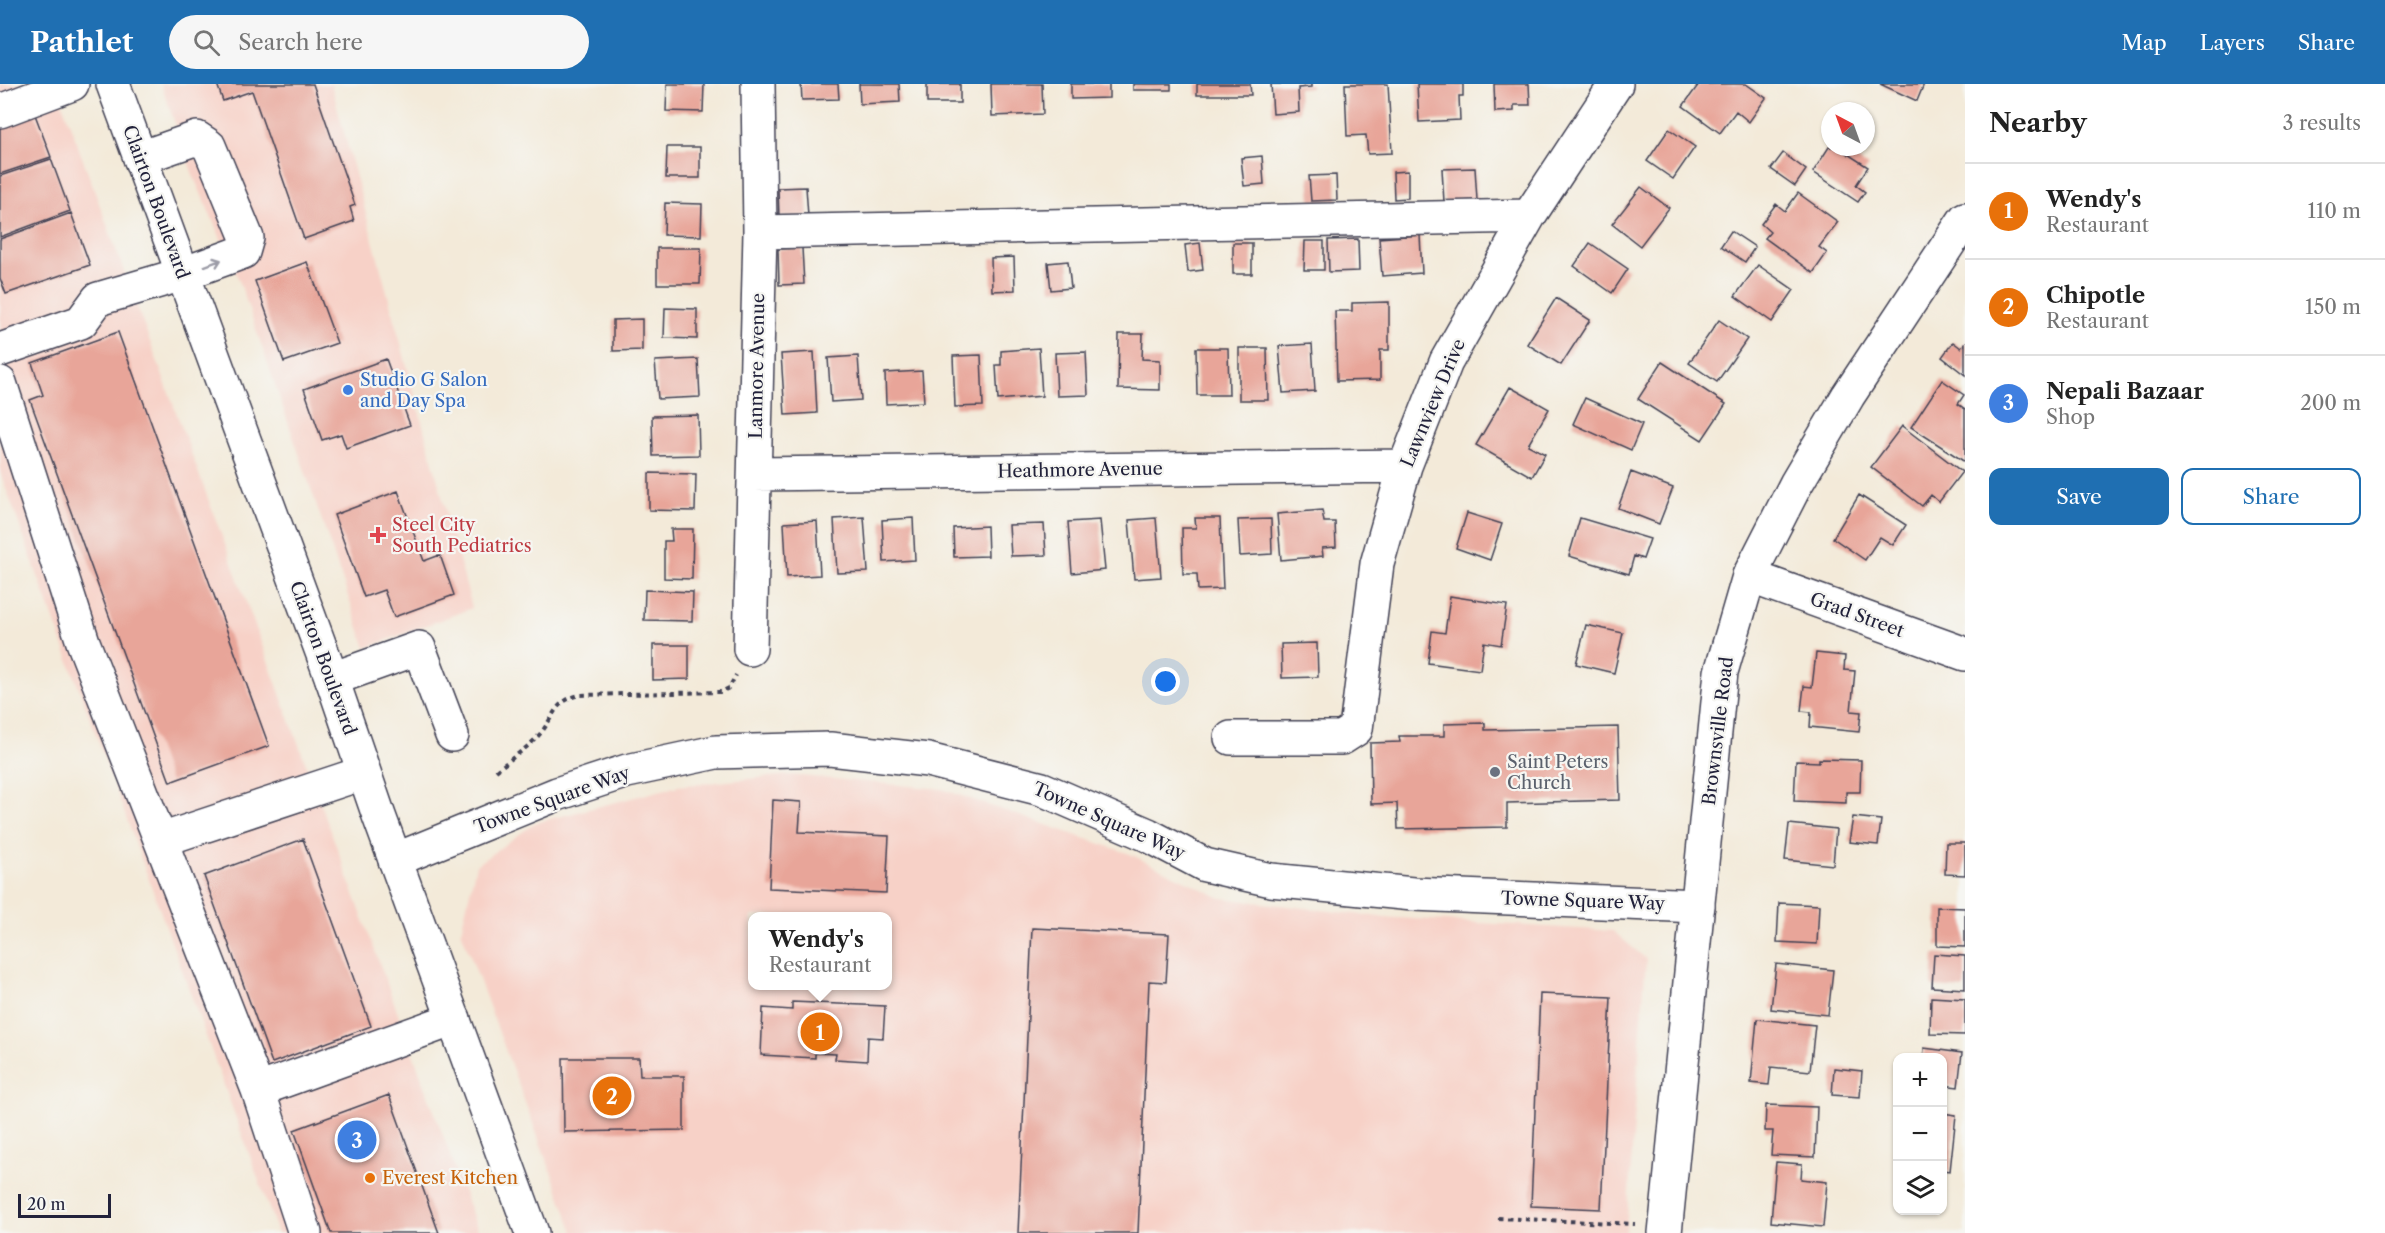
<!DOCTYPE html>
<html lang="en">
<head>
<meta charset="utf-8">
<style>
	:root { --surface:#fff; --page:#f6f6f6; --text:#222; --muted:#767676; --line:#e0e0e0; --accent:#1f6fb2 }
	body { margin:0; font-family:"Libre Caslon Text",serif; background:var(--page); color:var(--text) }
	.controls { position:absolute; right:18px; bottom:18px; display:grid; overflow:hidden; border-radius:12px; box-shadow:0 2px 4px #0004 }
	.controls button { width:54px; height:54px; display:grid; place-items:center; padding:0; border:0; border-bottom:2px solid var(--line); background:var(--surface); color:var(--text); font:30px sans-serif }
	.compass { position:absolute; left:1821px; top:18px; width:54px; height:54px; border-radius:50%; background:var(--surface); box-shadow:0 2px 4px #0004; rotate:319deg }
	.scale { position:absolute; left:18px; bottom:15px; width:93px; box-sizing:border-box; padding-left:6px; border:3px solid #22223b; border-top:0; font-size:16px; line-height:21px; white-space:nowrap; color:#22223b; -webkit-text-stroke:4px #f6f6f2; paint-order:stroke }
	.you { position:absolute; left:1166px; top:598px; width:21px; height:21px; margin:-15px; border:4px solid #fff; border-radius:50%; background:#1a73e8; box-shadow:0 0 0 9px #1a73e833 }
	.badge { display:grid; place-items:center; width:39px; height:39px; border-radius:50%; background:var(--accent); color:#fff; font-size:20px; font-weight:700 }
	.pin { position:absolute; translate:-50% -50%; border:3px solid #fff; box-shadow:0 2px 6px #0006 }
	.popup { position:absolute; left:748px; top:828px; width:144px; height:78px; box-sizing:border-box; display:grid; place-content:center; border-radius:12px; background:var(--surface); filter:drop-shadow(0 2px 4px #0005); font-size:20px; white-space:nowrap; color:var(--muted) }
	.popup b { font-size:22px; color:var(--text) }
	.popup::after { content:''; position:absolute; left:50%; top:100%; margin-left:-12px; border:12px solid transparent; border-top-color:var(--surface) }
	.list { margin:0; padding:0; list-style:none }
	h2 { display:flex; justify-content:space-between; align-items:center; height:78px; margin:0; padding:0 24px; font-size:26px }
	h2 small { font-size:20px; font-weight:400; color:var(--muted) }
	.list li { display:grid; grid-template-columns:39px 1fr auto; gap:18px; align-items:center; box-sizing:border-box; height:96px; padding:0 24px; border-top:2px solid var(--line) }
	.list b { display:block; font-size:22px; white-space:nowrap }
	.list p { margin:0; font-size:20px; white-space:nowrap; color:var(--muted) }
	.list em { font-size:20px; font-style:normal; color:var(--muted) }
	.actions { display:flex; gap:12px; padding:18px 24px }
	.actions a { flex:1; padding:14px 0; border:2px solid var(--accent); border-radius:12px; text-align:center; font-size:21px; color:var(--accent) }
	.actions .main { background:var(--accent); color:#fff }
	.icon { flex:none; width:33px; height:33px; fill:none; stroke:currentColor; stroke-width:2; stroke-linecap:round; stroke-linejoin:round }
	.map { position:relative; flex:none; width:1965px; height:1149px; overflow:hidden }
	header { display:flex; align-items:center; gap:36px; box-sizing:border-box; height:84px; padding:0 30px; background:var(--accent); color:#fff }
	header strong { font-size:28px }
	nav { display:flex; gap:33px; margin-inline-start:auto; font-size:21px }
	.search { width:420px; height:54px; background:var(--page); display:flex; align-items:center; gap:15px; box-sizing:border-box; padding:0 21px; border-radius:33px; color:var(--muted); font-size:22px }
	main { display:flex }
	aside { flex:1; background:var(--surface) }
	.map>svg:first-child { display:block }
	.built { fill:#f7d1c7; fill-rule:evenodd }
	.building { fill:#e8a599 }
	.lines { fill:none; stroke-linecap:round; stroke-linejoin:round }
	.minor-casing { stroke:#414053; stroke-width:36 }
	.major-casing { stroke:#414053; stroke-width:36 }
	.highway-casing { stroke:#414053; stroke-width:36 }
	.path { stroke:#414053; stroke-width:4; stroke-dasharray:4.5 4.5; stroke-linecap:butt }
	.minor { stroke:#fff; stroke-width:33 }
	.major { stroke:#fff; stroke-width:33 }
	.highway { stroke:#fff; stroke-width:33 }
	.oneway { stroke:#9c9ca7 }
	.shop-dot { fill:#3f7fe0; stroke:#f6f6f2; stroke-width:2 }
	.health-dot { fill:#e0444e; stroke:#f6f6f2; stroke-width:2 }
	.worship-dot { fill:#6b7280; stroke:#f6f6f2; stroke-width:2 }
	.food-dot { fill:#e8710a; stroke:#f6f6f2; stroke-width:2 }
	.labels { text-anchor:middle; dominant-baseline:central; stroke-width:4.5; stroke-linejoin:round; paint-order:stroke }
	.street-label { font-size:18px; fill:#22223b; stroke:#f6f6f2 }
	.shop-label { font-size:18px; fill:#366cbe; stroke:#f6f6f2; text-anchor:start }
	.health-label { font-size:18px; fill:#be3a42; stroke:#f6f6f2; text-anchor:start }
	.worship-label { font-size:18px; fill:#5b616d; stroke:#f6f6f2; text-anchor:start }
	.food-label { font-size:18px; fill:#c56008; stroke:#f6f6f2; text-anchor:start }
</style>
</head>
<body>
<header>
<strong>Pathlet</strong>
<div class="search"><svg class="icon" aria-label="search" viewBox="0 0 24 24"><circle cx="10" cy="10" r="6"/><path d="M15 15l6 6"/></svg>Search here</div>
<nav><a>Map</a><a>Layers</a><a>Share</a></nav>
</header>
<main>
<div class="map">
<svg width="1965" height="1149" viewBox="0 0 1965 1149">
	<rect width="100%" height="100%" fill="#f6f6f2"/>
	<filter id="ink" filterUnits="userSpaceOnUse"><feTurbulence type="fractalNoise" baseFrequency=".0167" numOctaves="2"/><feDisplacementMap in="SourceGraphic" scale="12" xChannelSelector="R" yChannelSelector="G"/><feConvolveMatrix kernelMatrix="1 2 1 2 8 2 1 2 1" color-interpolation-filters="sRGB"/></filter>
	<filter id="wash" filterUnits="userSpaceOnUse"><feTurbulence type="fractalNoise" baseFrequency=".008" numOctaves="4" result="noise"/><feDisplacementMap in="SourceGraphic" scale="24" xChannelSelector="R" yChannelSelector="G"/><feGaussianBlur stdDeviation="1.35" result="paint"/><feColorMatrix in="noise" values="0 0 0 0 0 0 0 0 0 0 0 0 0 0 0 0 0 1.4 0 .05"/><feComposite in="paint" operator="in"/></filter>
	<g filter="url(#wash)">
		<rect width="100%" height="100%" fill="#f3ead9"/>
		<path class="built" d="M0,0H55L479,1149H278L0,388Z
			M161,0H331L472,524L366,564L239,196L193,91Z
			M789,691L942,705L1130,770L1221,814L1379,833L1613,847L1646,875L1626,1149H574L461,847L476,781L535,739L678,702ZM752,832H888V902H752Z"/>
		<g id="blocks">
			<path class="building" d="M217,0H313L355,121L350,123L354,137L304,155L252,7L223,17Z
				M667,0H704L703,28L666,27Z
				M801,0H838L839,15L802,16Z
				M859,0H899L900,18L860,20Z
				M927,0H960V19H927Z
				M991,0H1042L1043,30L992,32Z
				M1071,0H1109V14L1071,15Z
				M1133,0H1171V6H1133Z
				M1197,0H1250L1251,11H1197Z
				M1271,0H1311V3L1298,4L1299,28L1273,30Z
				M1345,0H1388L1392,69L1368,70L1366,51L1347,52Z
				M1417,0H1463V12H1459L1460,36L1419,38Z
				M1494,0H1529L1530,21H1514V27L1495,28Z
				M1699,0H1746L1766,14L1749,38L1736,27L1720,49L1683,22Z
				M1880,0H1924L1917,17Z
				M31,20L51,73L0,90V31Z
				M1669,45L1695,63L1673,95L1647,77Z
				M667,63H700V94H666Z
				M1829,63H1837L1868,83L1856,101L1865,108L1858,118L1813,88Z
				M1783,69L1806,86L1795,102L1771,85Z
				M1262,72L1264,100L1244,102L1241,74Z
				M51,75L70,127L0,153V92Z
				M1475,84L1477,116L1444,118L1442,85Z
				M1408,87V114L1394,115L1393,88Z
				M1336,91L1337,116L1311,117L1309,92Z
				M806,103L808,132L779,133L778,104Z
				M1641,103L1669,124L1640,162L1612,140Z
				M1798,109L1838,138L1819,163L1827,169L1813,189L1765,154L1770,148L1761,140L1776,120L1785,127Z
				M665,119L702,120L701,152L664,151Z
				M71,129L90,181L6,210L0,194V155Z
				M1731,147L1755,163L1745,178L1721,162Z
				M1420,151L1422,189L1382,192L1379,154Z
				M1358,155L1359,187L1329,188L1328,156Z
				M1305,157H1324V186H1304Z
				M1200,159L1203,186L1188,188L1185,161Z
				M1233,159H1252V190H1233Z
				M1590,159L1628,185L1612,209L1574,182Z
				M657,164H701L700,200H657Z
				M802,164L804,200L779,201L778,165Z
				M1014,173L1015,206L992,207L991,174Z
				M1068,177L1071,204L1051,206L1048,179Z
				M307,178L337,259L284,278L255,197Z
				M1758,181L1794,206L1772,238L1735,212Z
				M1556,214L1590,236L1561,281L1527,260Z
				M1389,218V266H1380V296L1337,297L1335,227H1352V219Z
				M665,224L697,225V255L664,254Z
				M642,235V266L613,267V236Z
				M1719,236L1747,255L1717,298L1689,279Z
				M118,248L269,662L170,698L30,316L43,311L32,279Z
				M1119,250H1143L1142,275L1160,276V306L1118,305Z
				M1953,258L1961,264L1965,259V291L1942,273Z
				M1312,260L1315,307L1283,309L1279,262Z
				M1039,264L1042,312L998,316L996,281H1001V267Z
				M1196,264H1228L1229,311H1197Z
				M1239,264H1267L1268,316H1239Z
				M814,268L817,329L785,331L781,270Z
				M1086,268L1088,311L1057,312L1055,269Z
				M981,271L983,322L955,323L953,272Z
				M858,272L861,316L831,318L828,274Z
				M386,275L410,341L346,364L341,350L322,356L304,305Z
				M698,275L700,313L658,315L655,277Z
				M1662,278L1726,320L1702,356L1638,315Z
				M922,287L924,318L886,320L885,289Z
				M1942,296L1964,311L1958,320L1965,325V378L1911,343Z
				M1510,303L1549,325L1528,361L1545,370L1532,393L1476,361Z
				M1585,314L1642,340L1631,366L1573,340Z
				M698,331L699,371L653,372L652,332Z
				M1902,342L1962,388L1939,418L1931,411L1922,422L1871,383Z
				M1631,388L1673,404L1659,440L1618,424Z
				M649,389L696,390L695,427L649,426Z
				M398,407L424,477L440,471L454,511L394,533L384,506L364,513L334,431Z
				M1859,411L1906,441L1893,461L1880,453L1865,476L1833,454Z
				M1322,426L1324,438H1335L1336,463L1322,464L1323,472L1281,476L1277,430Z
				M1467,429L1502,440L1490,476L1456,464Z
				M864,433L868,488L837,489L834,435Z
				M913,434L915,476L884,478L882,436Z
				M1156,434L1161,493L1134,495L1129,436Z
				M1195,434H1220L1223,505L1198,506L1197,490H1183L1182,444H1196Z
				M1580,434L1650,455L1643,475L1634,472L1629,490L1569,472Z
				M1271,435L1272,470L1240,472L1238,436Z
				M1100,436L1105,486L1072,489L1068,438Z
				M817,437L820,491L787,493L784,439Z
				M1044,440L1046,471L1011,472L1009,441Z
				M987,442L988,472L954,473L953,444Z
				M671,445H693L692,495L664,494V457H672Z
				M645,506L693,508L692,537L644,536Z
				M1450,512L1507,521L1501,561L1484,558L1480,586L1428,579L1432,547L1445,549Z
				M1586,541L1623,549L1614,589L1576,580Z
				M1317,559L1318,593L1282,594L1281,560Z
				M653,561H689V595L653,596Z
				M1816,569L1845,572L1844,586L1855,587L1851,627L1861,628L1859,648L1810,643L1811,628L1801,627L1804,602L1812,603Z
				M1485,639V646L1618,643L1620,716L1507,719V743L1398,745L1397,719L1371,720L1370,659L1400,658L1399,652H1444V640Z
				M1819,675L1861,676L1860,708H1846V719L1794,717L1796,677L1819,678Z
				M773,716L801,718L799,748L889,752L886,809L769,804Z
				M1853,733L1881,736L1878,761L1849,758Z
				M1789,740L1836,745L1833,781L1785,776Z
				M303,755L371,942L272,979L204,792Z
				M1946,759H1965V791L1945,790Z
				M1779,819L1819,821L1817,860L1777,858Z
				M1937,823L1965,824V863L1937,862Z
				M1032,844L1169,850L1166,898L1149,897L1138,1149H1018Z
				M1934,870L1965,872V905L1932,903Z
				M1776,880L1833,886L1828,931L1771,925Z
				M1540,910L1611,913L1601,1125L1531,1122Z
				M1931,913L1965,915V951L1930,950Z
				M792,918L885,922L883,954L868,953L867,977L835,975L836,970L815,969V974L761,971L763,924L792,926Z
				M1757,935L1815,941L1810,987L1771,983L1769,1001L1751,999Z
				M1924,964L1962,969L1958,1003L1942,1001V974H1923Z
				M563,974H639L640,992H684V1046L564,1048Z
				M1834,984L1862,987L1860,1013L1832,1011Z
				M389,1011L439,1149H331L294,1046Z
				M1766,1021L1817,1023L1815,1073L1771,1071L1773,1047H1765Z
				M1942,1029L1956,1031L1950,1087L1942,1086Z
				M1776,1078L1802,1080L1801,1095L1827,1098L1823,1143L1771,1138Z"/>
		</g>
	</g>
	<g filter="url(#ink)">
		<use href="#blocks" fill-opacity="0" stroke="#414053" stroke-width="1.5"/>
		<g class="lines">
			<g class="minor-casing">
				<path id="minor" d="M0,27L72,0
					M760,148L1529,132
					M0,266L81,238L98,215L183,190L243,168L247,154L209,62L197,54L140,74
					M0,299L83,558L258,1006L305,1149
					M755,390L1405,382
					M1749,492L1965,570
					M750,565L760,148L758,0
					M332,595L419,564L452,651
					M1231,654H1342L1356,645L1377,480L1405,382L1446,278L1529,132L1616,0
					M161,756L363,689
					M395,776L557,710L627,687L716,668L830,665L928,676L1042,705L1148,751L1205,781L1271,796L1413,810L1698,822
					M258,1006L454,935"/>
			</g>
			<g class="major-casing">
				<path id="major" d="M1665,1149L1721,588L1749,492L1796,400L1848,312L1965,135"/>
			</g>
			<g class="highway-casing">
				<path id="highway" d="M113,0L332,595L379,732L532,1149"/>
			</g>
			<path class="path" d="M496,687C510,675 528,664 540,650C555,632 553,618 579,611L721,608L729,604L736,591
				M1498,1134L1635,1140"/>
			<use href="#minor" class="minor"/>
			<use href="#major" class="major"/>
			<use href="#highway" class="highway"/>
		</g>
		<defs><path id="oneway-shaft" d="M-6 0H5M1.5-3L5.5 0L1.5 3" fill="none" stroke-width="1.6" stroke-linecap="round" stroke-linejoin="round" transform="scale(1.5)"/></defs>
		<use class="oneway" href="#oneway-shaft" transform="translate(213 179) rotate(-21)"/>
	</g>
	<circle class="shop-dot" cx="348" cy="306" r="6"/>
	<path class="health-dot" d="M375 442h6v6h6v6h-6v6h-6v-6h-6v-6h6z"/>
	<circle class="worship-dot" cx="1495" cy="688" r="6"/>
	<circle class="food-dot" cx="370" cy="1094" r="6"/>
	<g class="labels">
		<g class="street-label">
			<text transform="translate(156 118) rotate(70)">Clairton Boulevard</text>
			<text transform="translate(757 282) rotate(-89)">Lanmore Avenue</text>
			<text transform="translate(1433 319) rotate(-67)">Lawnview Drive</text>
			<text transform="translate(1080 386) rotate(-1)">Heathmore Avenue</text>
			<text transform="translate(1857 531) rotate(20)">Grad Street</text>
			<text transform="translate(323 574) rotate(70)">Clairton Boulevard</text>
			<text transform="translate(1718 647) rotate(-83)">Brownsville Road</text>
			<text transform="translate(552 716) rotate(-20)">Towne Square Way</text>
			<text transform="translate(1109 737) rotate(24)">Towne Square Way</text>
			<text transform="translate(1583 817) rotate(2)">Towne Square Way</text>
		</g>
		<g class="shop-label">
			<text x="360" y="296">Studio G Salon<tspan x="360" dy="21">and Day Spa</tspan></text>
		</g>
		<g class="health-label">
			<text x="392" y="441">Steel City<tspan x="392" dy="21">South Pediatrics</tspan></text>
		</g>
		<g class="worship-label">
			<text x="1507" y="678">Saint Peters<tspan x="1507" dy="21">Church</tspan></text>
		</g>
		<g class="food-label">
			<text x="382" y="1094">Everest Kitchen</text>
		</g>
	</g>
</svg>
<div class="controls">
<button>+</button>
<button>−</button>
<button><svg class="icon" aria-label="layers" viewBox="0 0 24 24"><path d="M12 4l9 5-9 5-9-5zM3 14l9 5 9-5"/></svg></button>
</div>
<svg class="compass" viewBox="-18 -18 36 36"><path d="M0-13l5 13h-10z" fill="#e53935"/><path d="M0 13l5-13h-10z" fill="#767676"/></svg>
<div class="scale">20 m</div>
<div class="you"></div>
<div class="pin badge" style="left:820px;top:948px;background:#e8710a">1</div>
<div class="popup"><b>Wendy's</b>Restaurant</div>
<div class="pin badge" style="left:612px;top:1012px;background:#e8710a">2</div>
<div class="pin badge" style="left:357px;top:1056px;background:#3f7fe0">3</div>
</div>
<aside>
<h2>Nearby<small>3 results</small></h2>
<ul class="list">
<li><span class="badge" style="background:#e8710a">1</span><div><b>Wendy's</b><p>Restaurant</p></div><em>110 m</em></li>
<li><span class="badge" style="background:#e8710a">2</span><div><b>Chipotle</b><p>Restaurant</p></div><em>150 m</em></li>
<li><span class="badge" style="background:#3f7fe0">3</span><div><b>Nepali Bazaar</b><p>Shop</p></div><em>200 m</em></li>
</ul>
<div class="actions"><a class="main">Save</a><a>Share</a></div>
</aside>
</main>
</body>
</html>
